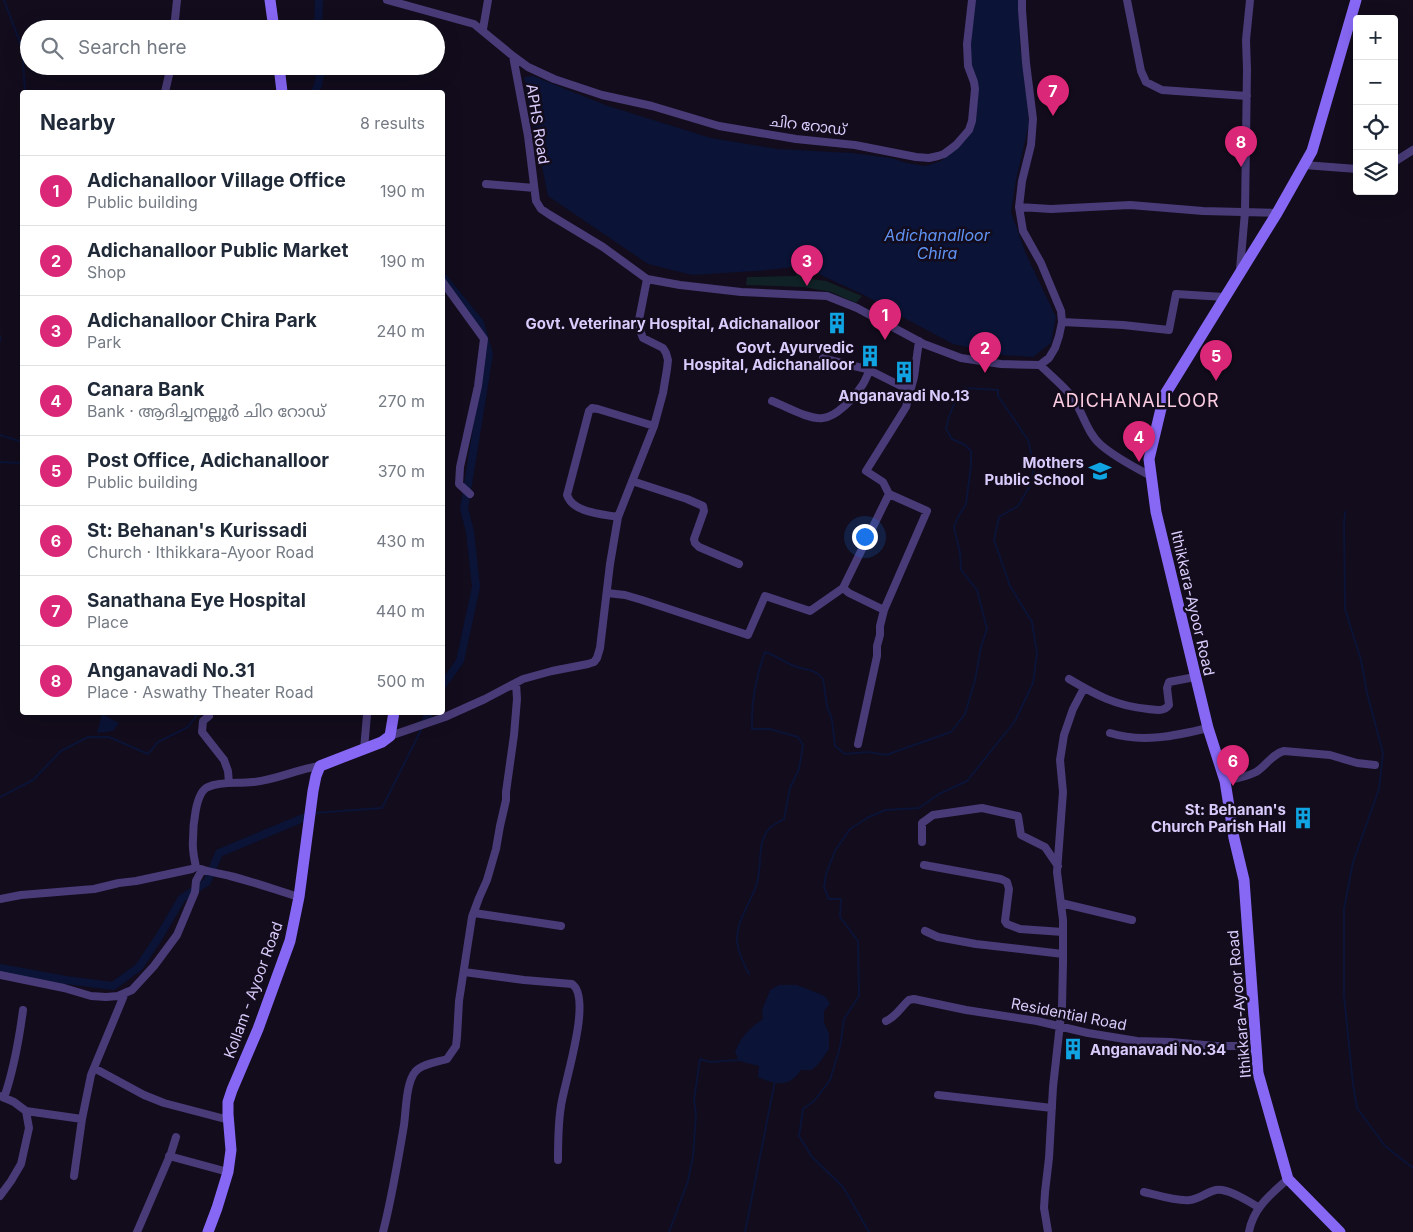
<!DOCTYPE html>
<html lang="en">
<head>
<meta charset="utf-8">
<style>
	:root { --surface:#fff; --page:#f6f6f7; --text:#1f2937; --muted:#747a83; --line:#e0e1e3; --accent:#db2777 }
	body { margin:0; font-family:Inter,"Noto Sans Malayalam",sans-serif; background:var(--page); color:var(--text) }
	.controls { position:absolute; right:15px; top:15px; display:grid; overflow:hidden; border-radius:5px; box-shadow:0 5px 20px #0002 }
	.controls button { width:45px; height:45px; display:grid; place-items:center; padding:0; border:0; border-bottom:1px solid var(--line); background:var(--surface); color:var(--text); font:25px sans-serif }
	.you { position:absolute; left:864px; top:536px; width:18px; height:18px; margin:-12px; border:4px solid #fff; border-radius:50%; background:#1a73e8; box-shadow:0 0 0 8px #1a73e833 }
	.badge { display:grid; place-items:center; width:32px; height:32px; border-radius:50%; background:var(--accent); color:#fff; font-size:16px; font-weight:700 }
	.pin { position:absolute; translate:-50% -41px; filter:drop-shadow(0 1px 2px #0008) }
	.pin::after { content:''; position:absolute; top:26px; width:18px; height:15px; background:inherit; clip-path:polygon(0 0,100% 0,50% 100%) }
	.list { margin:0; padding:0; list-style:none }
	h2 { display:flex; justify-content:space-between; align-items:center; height:65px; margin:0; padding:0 20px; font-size:21px }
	h2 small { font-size:16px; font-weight:400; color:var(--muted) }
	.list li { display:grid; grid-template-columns:32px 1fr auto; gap:15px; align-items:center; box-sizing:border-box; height:70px; padding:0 20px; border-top:1px solid var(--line) }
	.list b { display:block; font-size:19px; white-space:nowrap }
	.list p { margin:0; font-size:16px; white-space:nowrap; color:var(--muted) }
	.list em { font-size:16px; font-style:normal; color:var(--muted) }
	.icon { flex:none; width:28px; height:28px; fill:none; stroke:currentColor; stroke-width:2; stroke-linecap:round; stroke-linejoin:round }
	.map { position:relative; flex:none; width:1413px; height:1232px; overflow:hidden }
	.search { position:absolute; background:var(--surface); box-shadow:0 5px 20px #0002; left:20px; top:20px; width:425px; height:55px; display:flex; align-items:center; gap:12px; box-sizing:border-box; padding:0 18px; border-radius:28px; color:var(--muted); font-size:19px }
	.panel { position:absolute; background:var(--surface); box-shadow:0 5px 20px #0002; left:20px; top:90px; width:425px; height:625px; border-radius:5px }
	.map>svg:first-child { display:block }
	.green { fill:#102225 }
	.water { fill:#0b1336 }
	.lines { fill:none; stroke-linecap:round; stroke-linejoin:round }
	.stream { stroke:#0b1336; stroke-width:2 }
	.canal { stroke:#0b1336; stroke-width:8 }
	.street { stroke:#483b77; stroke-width:8 }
	.secondary { stroke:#8768f5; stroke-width:11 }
	.labels { text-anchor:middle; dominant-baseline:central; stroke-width:5; stroke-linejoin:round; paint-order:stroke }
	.street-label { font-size:15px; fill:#d9cbfb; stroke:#120c1c }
	.poi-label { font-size:15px; font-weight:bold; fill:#d9cbfb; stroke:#120c1c; text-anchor:end }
	.water-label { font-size:16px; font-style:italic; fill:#6093f4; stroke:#120c1c }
	.quarter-label { font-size:18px; letter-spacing:1px; fill:#fccde1; stroke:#120c1c }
</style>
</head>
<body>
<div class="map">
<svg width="1413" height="1232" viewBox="0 0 1413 1232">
	<rect width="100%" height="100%" fill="#120c1c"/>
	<path class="green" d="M797,269L805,270L804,278L826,281L862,296L856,303L831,292L804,287L746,285L747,277L796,276Z"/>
	<path class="water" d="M973,0H1019L1020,47L1026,92L1029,124L1016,180L1011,212L1026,254L1056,317L1051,343L1033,357L1003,355L953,344L908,320L864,295L827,278L802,265L786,268L756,271L692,275L648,264L548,196L524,77L533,76L608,106L711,138L777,149L852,153L891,158L907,163L925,166L941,161L963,141L974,124L970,61Z
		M102,714L119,723L113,731L97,733Z
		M779,985H797L825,996L830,1004L824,1011V1022L829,1034V1049L820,1062L812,1070H801C789,1088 776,1085 758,1077L759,1066L739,1061L735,1052C741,1037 749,1028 763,1019L762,1010L770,990Z"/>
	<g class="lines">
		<path class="stream" d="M4,0L22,48L25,92
			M0,336V341
			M0,435L22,442
			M0,462L22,463
			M1345,512L1344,525L1345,609L1361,660L1367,693L1383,753L1379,789L1353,862L1344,909V996L1353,1084L1357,1108L1385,1146L1413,1168
			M0,797L33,780L61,751L88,737H109L148,754L158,742L188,727L199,712
			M314,813L382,808L421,730
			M749,974C743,963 738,953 737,941C736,921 750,904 756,886C763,868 756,846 768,830C771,825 779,822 784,819L790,788L799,769L803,745L798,737L770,729H752C751,703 756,676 765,652C775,655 784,662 794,666C804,670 816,669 823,679L827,706L832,720L835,746L845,754L868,752L886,755L951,732L965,714L975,680L981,647L987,629L977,590L961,570L960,553L954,527L958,517L966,504L971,465V451L965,445L952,439L946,429C949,413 955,400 964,388L998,390V396L1028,440L1034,466L1031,484L1018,506L999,517L994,540L1010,586L1032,622L1037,654L1033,683L1015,721L967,781L939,794L919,808L885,810L867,818L850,829L835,851L826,874L824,887L829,899H841L840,917L858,941L859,996L844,1019L840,1047L830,1080L815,1100L803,1109L799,1136L812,1157L843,1187L869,1232
			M669,1232L688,1181L693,1156L696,1115L694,1100L700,1059L710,1062L739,1060
			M745,1232L775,1081"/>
		<path class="canal" d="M318,29L319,0
			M315,92L318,85L322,66
			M442,276L480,323L489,354L464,509L470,531L476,587L460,661L442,686
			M426,720L430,712
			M0,968L66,980L113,986L139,967L159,937L182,898L207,882L219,853L303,818"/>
		<path class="street" d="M387,0L474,24L513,56L528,136L536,201L541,209L550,215L603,247L647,279
			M1127,0L1141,71L1146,82L1162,90L1247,96
			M174,29L177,0
			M483,29L488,0
			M513,56L528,67L554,79L602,95L652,106L719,126L796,139L855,145L916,157L929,158L938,156L944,154L956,145L969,130L972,121L975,89L974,82L968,66L967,44L972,0
			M165,92L171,66
			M1394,162L1413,150
			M1304,165L1357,169
			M486,184L534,188
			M1019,207L1051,209L1130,205L1203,211L1277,213
			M1240,269L1245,212L1247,69L1246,40L1250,0
			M442,281L484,339L478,386L460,467L459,484L470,494
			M1062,322L1123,325L1169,330L1176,294L1224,297
			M823,358L854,366L867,369L899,385L911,388
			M1040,365C1050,375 1065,387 1073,398C1083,413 1087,433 1101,445C1116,458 1134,467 1151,476
			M772,401C785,406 809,420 823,418C836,417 854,398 861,387C865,382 867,375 870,370
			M632,481L687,499L703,506L704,511L694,539L695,543L699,547L739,564
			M618,517C602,514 573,513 567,495L589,411L592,408L598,409L654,426
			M607,593L625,595L642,600L748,635L765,596L810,611L843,588
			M884,610L927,511L889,494
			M1069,679C1096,695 1116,706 1148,709C1156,710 1164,712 1169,705L1167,688L1169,682L1195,677
			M209,716L203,721L202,732L224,760L228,771L229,783
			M1110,733C1142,743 1175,736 1208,728
			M390,736L445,717L485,699L523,679L552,671L588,664L594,662L597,658L600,648L610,564L618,517L654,426L663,393L667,369L668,360L666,353L663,348L643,338L638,325L647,279L680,285L741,292L827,296L857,308L924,344L961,358L1001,364L1040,365L1049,358L1055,348L1059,336L1062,322L1061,311L1041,263L1023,231L1019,207L1022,181L1031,145L1033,119L1026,63L1022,10V0
			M858,744L877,656V646L880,635V626L884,610L849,593L843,588L889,494L883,482L866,471L906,407L914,377L919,341
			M364,749L367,715
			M1225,781C1235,779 1246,777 1256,772C1266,766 1272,754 1284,751L1330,755L1357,763L1375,765
			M922,842V823L933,815L982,808L1018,816L1021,835L1045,847L1058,866
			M924,865L1001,879L1007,882L1009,889L1005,921L1007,924L1020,929L1063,932
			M299,897C276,890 254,882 230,876C219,873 206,872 196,867C194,858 192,849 193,840C193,828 195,792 208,787C222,781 238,784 253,782C276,780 297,769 320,766
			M0,899L21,895L94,889L119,883L136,881L192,869L196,867
			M1061,903L1132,920
			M474,913L561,926
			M925,931L938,937L976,944L1063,954
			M464,972L524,980L572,984C593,998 564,1083 561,1106C558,1124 558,1142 558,1160
			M0,975L64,988L91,996L106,997L118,996L132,990L154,966L177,935L195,892L196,881L202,870
			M886,1021C896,1017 901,1007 909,1000L914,999L966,1010L1037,1021L1088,1033L1137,1041L1171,1042L1216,1046H1237L1256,1050
			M94,1068L144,1095L164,1103L229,1120
			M938,1095L1052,1108
			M0,1096L14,1102L26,1111L29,1128L21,1164L11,1181L0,1196
			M4,1098C14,1069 19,1040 23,1010
			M26,1111L82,1119
			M169,1156L228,1172
			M74,1176L82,1119L91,1075L125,993
			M1144,1192C1157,1195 1178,1202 1190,1200C1199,1199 1207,1192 1216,1190C1228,1188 1248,1201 1258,1207
			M137,1232L171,1153L176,1137
			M383,1232C392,1197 398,1161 404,1125C406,1111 406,1083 415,1072C421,1064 438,1062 447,1059L456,1046L457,1037L459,1001L472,917L479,898L487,880L496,849L500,826L506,800V792L514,735L517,699L516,683
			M1048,1232L1044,1208L1045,1192L1049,1158L1053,1087L1062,1006L1063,963V920L1057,872L1063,792L1060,760L1064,735L1073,709L1084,688
			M1249,1232C1253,1208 1270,1195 1288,1179"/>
		<path class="secondary" d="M270,0L274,29
			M279,66L282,92
			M208,1232L217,1208L228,1172L231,1150L228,1114V1102L232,1090L258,1029L290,941L299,897L313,791L316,776L320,766L382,742L390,736L394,712
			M1340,1232L1288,1179L1258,1073L1244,880L1234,838L1225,781L1208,728L1156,512L1149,459L1164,396L1277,213L1312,151L1356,0"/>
	</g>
	<defs>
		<g id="building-bare" transform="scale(1.725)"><path d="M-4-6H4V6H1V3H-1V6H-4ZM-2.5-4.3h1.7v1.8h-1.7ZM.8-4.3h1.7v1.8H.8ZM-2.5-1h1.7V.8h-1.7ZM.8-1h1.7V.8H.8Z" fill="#10a5e2" stroke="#120c1c" stroke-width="2.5" paint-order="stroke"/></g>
		<g id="school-bare" transform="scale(1.725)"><path d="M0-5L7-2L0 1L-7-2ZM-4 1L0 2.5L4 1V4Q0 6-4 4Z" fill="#10a5e2" stroke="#120c1c" stroke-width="2.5" paint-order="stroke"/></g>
	</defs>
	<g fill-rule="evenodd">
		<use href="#building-bare" x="837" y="323"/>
		<use href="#building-bare" x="870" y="356"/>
		<use href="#building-bare" x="904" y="372"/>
		<use href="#school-bare" x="1100" y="471"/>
		<use href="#building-bare" x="1303" y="818"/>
		<use href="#building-bare" x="1073" y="1049"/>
	</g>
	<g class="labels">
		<g class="street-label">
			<text transform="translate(538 124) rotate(81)">APHS Road</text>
			<text transform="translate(808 125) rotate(7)">ചിറ റോഡ്</text>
			<text transform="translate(1193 603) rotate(77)">Ithikkara-Ayoor Road</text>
			<text transform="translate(253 990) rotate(-70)">Kollam - Ayoor Road</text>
			<text transform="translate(1239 1004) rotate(-95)">Ithikkara-Ayoor Road</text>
			<text transform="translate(1069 1014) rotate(11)">Residential Road</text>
		</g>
		<g class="poi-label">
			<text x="820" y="323">Govt. Veterinary Hospital, Adichanalloor</text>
			<text x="854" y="347">Govt. Ayurvedic<tspan x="854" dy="17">Hospital, Adichanalloor</tspan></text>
			<text x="904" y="395" text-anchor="middle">Anganavadi No.13</text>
			<text x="1084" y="462">Mothers<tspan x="1084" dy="17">Public School</tspan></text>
			<text x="1286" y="809">St: Behanan's<tspan x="1286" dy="17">Church Parish Hall</tspan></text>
			<text x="1090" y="1049" text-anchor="start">Anganavadi No.34</text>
		</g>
		<g class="water-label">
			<text x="937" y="235">Adichanalloor<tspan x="937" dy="18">Chira</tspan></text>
		</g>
		<g class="quarter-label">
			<text x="1136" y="400">ADICHANALLOOR</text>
		</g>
	</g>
</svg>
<div class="controls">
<button>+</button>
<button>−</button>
<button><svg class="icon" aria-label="locate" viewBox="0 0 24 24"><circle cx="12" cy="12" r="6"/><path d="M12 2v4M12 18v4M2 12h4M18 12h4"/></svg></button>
<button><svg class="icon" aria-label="layers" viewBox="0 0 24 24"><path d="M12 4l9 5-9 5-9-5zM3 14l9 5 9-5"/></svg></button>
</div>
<div class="you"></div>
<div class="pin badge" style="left:885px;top:340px">1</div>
<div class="pin badge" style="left:985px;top:373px">2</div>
<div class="pin badge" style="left:807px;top:286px">3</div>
<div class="pin badge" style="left:1139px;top:462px">4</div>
<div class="pin badge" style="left:1216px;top:381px">5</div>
<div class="pin badge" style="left:1233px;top:786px">6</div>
<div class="pin badge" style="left:1053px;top:116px">7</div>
<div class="pin badge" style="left:1241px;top:167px">8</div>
<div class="search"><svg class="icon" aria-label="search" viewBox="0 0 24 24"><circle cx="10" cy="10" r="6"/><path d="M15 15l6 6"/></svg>Search here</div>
<section class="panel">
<h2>Nearby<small>8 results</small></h2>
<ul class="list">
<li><span class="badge">1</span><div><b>Adichanalloor Village Office</b><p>Public building</p></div><em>190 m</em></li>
<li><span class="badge">2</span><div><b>Adichanalloor Public Market</b><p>Shop</p></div><em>190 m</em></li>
<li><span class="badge">3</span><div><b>Adichanalloor Chira Park</b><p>Park</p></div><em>240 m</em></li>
<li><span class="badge">4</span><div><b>Canara Bank</b><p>Bank · ആദിച്ചനല്ലൂർ ചിറ റോഡ്</p></div><em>270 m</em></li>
<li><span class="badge">5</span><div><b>Post Office, Adichanalloor</b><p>Public building</p></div><em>370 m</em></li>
<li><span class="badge">6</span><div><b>St: Behanan's Kurissadi</b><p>Church · Ithikkara-Ayoor Road</p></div><em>430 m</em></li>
<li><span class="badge">7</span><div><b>Sanathana Eye Hospital</b><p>Place</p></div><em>440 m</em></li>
<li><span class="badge">8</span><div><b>Anganavadi No.31</b><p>Place · Aswathy Theater Road</p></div><em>500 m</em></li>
</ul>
</section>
</div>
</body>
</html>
